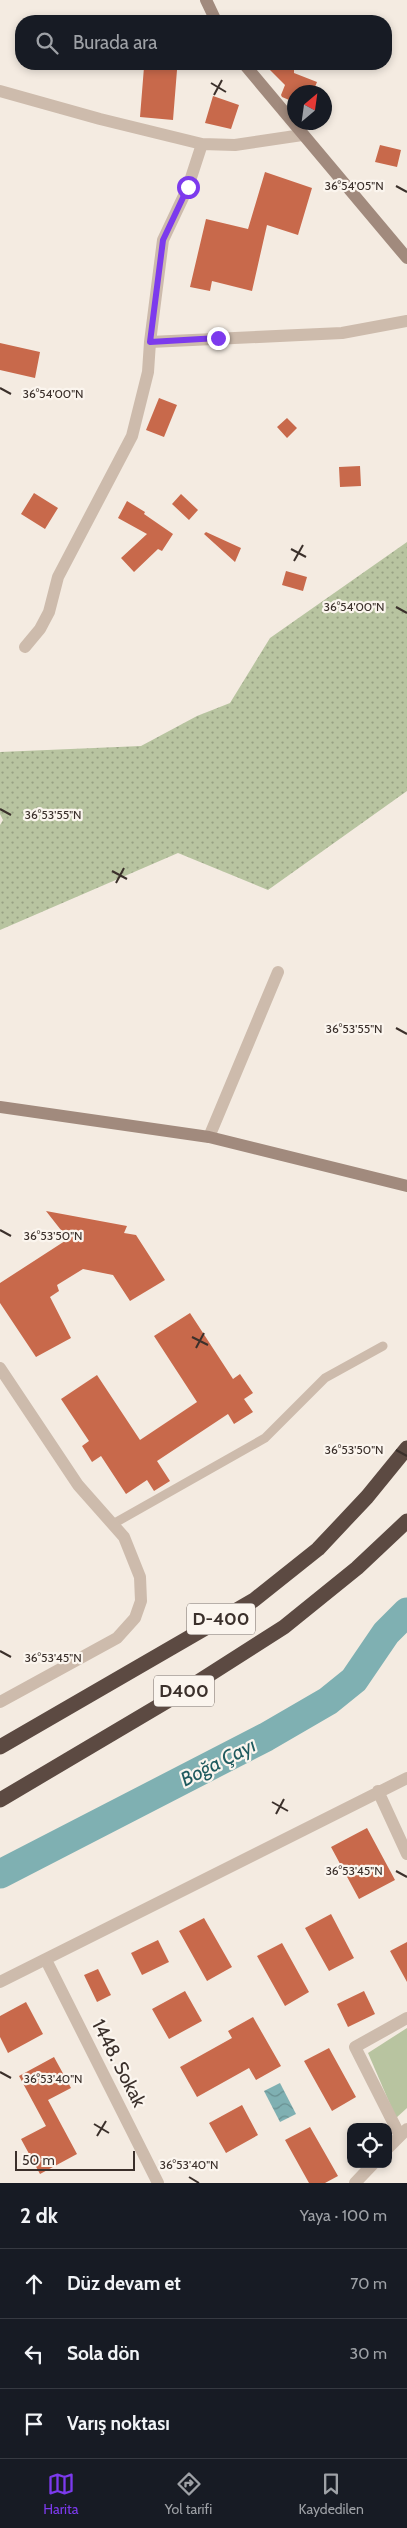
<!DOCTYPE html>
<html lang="tr">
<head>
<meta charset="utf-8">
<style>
	:root { --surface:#171b24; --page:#20242c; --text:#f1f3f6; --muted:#9ea1a6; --line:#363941; --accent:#7c3aed }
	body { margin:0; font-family:Cabin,sans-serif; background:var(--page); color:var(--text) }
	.controls { position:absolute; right:15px; bottom:15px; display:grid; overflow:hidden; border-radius:10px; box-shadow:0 2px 8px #0003 }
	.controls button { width:45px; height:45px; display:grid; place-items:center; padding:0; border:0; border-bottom:1px solid var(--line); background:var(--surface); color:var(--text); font:25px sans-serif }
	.compass { position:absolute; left:287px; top:85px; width:45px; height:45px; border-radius:50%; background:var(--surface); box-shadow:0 2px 8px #0003; rotate:29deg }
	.scale { position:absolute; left:15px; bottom:12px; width:120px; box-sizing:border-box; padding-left:5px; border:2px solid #3b302b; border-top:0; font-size:14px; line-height:18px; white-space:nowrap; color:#3b302b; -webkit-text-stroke:4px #fbf5ee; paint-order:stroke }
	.stop { position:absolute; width:15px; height:15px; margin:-11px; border:4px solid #7c3aed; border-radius:50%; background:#fff }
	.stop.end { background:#7c3aed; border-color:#fff; box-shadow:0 1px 5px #0008 }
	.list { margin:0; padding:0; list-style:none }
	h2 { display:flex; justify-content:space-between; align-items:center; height:65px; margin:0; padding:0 20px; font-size:21px }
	h2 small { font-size:16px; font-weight:400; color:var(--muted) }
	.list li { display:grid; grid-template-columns:32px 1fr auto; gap:15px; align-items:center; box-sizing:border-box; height:70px; padding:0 20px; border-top:1px solid var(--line) }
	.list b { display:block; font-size:19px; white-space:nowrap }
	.list em { font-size:16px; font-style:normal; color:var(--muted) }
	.icon { flex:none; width:28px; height:28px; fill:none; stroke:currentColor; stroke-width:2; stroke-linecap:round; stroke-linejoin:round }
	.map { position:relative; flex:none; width:407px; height:2183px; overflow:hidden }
	.search { position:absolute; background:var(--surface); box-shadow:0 2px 8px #0003; left:15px; right:15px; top:15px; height:55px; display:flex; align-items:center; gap:12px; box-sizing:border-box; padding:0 18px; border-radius:20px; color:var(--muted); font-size:19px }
	.sheet { height:275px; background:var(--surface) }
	nav { display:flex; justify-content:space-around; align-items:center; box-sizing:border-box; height:70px; border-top:1px solid var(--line); background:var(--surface); font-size:14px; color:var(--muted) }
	nav a { display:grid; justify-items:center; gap:2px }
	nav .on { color:var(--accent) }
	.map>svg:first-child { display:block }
	.grass { fill:url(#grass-dots) }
	.park { fill:#b8c4a0 }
	.water { fill:url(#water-waves) }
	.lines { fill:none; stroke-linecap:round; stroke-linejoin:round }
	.river { stroke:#7fb0b2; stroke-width:29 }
	.building { fill:#c8694b }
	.lane { stroke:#cdbbac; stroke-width:9 }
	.street { stroke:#cdbbac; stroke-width:12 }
	.secondary { stroke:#a18a7d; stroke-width:12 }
	.highway { stroke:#5c4a42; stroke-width:15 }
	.route { stroke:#7c3aed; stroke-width:6 }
	.ticks { fill:none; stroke:#3b302b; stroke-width:2 }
	.labels { text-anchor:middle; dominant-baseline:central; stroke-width:4.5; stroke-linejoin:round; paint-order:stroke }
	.shield { fill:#fbf5ee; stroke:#756b66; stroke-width:1 }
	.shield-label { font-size:18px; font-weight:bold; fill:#3b302b }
	.street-label { font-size:19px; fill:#3b302b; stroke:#fbf5ee }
	.water-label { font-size:20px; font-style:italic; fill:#1f5a5e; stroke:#fbf5ee }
	.ticks-label { font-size:12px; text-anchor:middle; fill:#3b302b; stroke:#fbf5ee; stroke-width:4.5; stroke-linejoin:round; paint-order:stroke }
</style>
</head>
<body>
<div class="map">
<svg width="407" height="2183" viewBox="0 0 407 2183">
	<defs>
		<pattern id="grass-dots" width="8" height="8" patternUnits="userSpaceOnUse" patternTransform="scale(1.25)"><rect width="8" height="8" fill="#b8c4a0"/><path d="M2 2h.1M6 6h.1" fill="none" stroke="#97a083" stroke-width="1.8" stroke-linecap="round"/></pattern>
		<pattern id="water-waves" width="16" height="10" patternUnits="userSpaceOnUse" patternTransform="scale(1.25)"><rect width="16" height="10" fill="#7fb0b2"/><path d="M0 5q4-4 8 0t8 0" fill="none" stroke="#699091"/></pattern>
	</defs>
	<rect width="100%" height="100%" fill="#f4ebe1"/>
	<path class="grass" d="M407,542V791L268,890L178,853L0,930V825L3,820L0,814V752L141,746L197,716L230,703L270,638Z"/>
	<path class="park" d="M407,2028V2108L396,2118L368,2053Z"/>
	<path class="water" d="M280,2083L296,2114L280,2122L264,2091Z"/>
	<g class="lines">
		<path class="river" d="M0,1874L266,1737L328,1701L354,1680L386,1633L407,1612"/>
	</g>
	<path class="building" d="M264,64H285L291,70L294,64V73L317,82L313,92H294V102L282,97L281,95L285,85Z
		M144,67L177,70L173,120L140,117Z
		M213,96L239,105L231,129L205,123Z
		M380,145L401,150L397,167L375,162Z
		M265,172L312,188L298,235L267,225L252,291L212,281L210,291L190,287L206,219L248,229Z
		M0,343L40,352L35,378L0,370Z
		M159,398L177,405L164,437L146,430Z
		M287,418L297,428L287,438L277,427Z
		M360,466L361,486L340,487L339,467Z
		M34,493L58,508L45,529L21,514Z
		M181,494L198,510L189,520L172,504Z
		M127,501L145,512L144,514L173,534L162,551L158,549L134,572L121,558L147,534L118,518Z
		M206,532L241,548L235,562L204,534Z
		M286,571L307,577L303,591L282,585Z
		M46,1211L127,1226L124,1233L136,1235L165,1280L130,1301L113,1275L83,1269L57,1285L59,1291L50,1297L71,1338L36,1357L0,1303V1283L68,1239Z
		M190,1313L233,1379L240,1374L253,1393L244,1399L253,1412L234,1424L228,1414L157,1461L170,1481L154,1491L147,1480L126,1494L101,1456L92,1462L82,1446L89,1441L61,1399L97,1375L140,1440L197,1402L154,1336Z
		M367,1828L395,1880L359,1899L331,1847Z
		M331,1914L354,1958L329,1971L305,1928Z
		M204,1918L232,1967L207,1981L179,1931Z
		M158,1940L169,1962L142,1975L131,1953Z
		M407,1942V1982L390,1951Z
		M282,1943L309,1992L285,2006L257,1956Z
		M98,1969L111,1995L97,2002L84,1975Z
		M185,1991L202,2021L169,2039L152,2009Z
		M364,1991L375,2014L348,2027L337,2004Z
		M26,2002L43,2034L8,2053L0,2037V2016Z
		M253,2017L281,2066L256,2080L249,2068L197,2097L180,2067L232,2038L228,2031Z
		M329,2048L356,2097L332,2111L304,2061Z
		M54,2057L71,2088L48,2100L77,2154L40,2174L21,2139L46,2126L19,2076Z
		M242,2105L258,2135L226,2153L209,2123Z
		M310,2127L338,2176L325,2183H309L285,2140Z"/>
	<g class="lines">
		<path class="lane" d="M113,1524L265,1438L325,1378L383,1346"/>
		<path class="street" d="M0,91L100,119L202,144L235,145L302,135
			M150,342L163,240L188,187L202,144
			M25,647L40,629L49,612L58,577L132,436L148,372L150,342L342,333L407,321
			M209,1137L278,972
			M0,1368L78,1485L124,1537L140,1577L141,1601L135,1618L117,1638L0,1702
			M378,1791L407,1854
			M46,1960L158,2183
			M0,1982L407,1778
			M400,2136L355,2047L407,2018
			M388,2148L407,2129
			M355,2183L373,2164"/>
		<path class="secondary" d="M206,0L216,21
			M244,64L407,258
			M0,1107L209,1137L407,1186"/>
		<path class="highway" d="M0,1747L254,1600L318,1549L367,1497L407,1448
			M0,1800L179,1694L284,1627L357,1568L407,1521"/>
	</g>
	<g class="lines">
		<path class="route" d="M188,187L163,240L150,342L218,338"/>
	</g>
	<path class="ticks" d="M211,83L226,92M214,95L222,80M396,186L407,192M0,388L11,394M291,549L306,557M294,561L303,545M396,607L407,613M0,809L11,815M112,871L127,879M116,883L124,868M396,1028L407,1034M0,1230L11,1236M192,1337L208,1345M196,1348L204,1333M396,1450L407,1456M0,1651L11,1657M272,1802L288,1811M276,1814L284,1799M396,1871L407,1877M0,2072L11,2078M94,2124L109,2133M97,2136L106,2121M189,2177L199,2183"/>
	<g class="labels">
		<g class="shield">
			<rect x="187" y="1603.5" width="68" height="31" rx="4"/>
			<rect x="154" y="1675.5" width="60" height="31" rx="4"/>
		</g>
		<g class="shield-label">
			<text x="221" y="1619">D-400</text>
			<text x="184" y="1691">D400</text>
		</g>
		<g class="street-label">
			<text transform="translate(119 2063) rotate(63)">1448. Sokak</text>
		</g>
		<g class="water-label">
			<text transform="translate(218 1762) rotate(-27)">Boğa Çayı</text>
		</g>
	</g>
	<g class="ticks-label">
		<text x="354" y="190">36°54'05"N</text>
		<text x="53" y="398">36°54'00"N</text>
		<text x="354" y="611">36°54'00"N</text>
		<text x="53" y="819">36°53'55"N</text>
		<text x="354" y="1033">36°53'55"N</text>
		<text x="53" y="1240">36°53'50"N</text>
		<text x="354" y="1454">36°53'50"N</text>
		<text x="53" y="1662">36°53'45"N</text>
		<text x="354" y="1875">36°53'45"N</text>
		<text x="53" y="2083">36°53'40"N</text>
		<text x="189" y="2169">36°53'40"N</text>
	</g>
</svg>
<div class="controls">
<button><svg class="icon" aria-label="locate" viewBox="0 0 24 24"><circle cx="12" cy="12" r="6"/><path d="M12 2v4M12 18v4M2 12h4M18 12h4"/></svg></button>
</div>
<svg class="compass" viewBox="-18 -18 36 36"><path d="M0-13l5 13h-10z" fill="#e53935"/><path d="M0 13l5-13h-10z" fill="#9ea1a6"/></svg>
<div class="scale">50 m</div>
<div class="stop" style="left:188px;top:187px"></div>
<div class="stop end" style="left:218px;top:338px"></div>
<div class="search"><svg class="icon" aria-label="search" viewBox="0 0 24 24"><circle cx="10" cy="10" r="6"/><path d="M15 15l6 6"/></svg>Burada ara</div>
</div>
<section class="sheet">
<h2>2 dk<small>Yaya · 100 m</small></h2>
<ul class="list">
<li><svg class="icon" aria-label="ahead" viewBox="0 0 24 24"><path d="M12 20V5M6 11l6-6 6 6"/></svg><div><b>Düz devam et</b></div><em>70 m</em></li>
<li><svg class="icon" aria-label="left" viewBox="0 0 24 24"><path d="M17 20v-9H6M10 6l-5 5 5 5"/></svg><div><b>Sola dön</b></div><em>30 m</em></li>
<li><svg class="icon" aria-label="arrive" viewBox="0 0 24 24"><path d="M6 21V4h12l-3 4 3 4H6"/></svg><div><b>Varış noktası</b></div></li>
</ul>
</section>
<nav>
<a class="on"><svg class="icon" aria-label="map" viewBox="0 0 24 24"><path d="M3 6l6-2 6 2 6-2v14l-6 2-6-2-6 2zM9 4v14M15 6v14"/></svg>Harita</a>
<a><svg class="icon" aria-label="directions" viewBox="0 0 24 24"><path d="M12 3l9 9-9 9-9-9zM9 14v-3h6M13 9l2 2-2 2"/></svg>Yol tarifi</a>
<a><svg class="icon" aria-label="saved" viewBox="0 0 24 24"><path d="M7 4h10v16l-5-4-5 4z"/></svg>Kaydedilen</a>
</nav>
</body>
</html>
